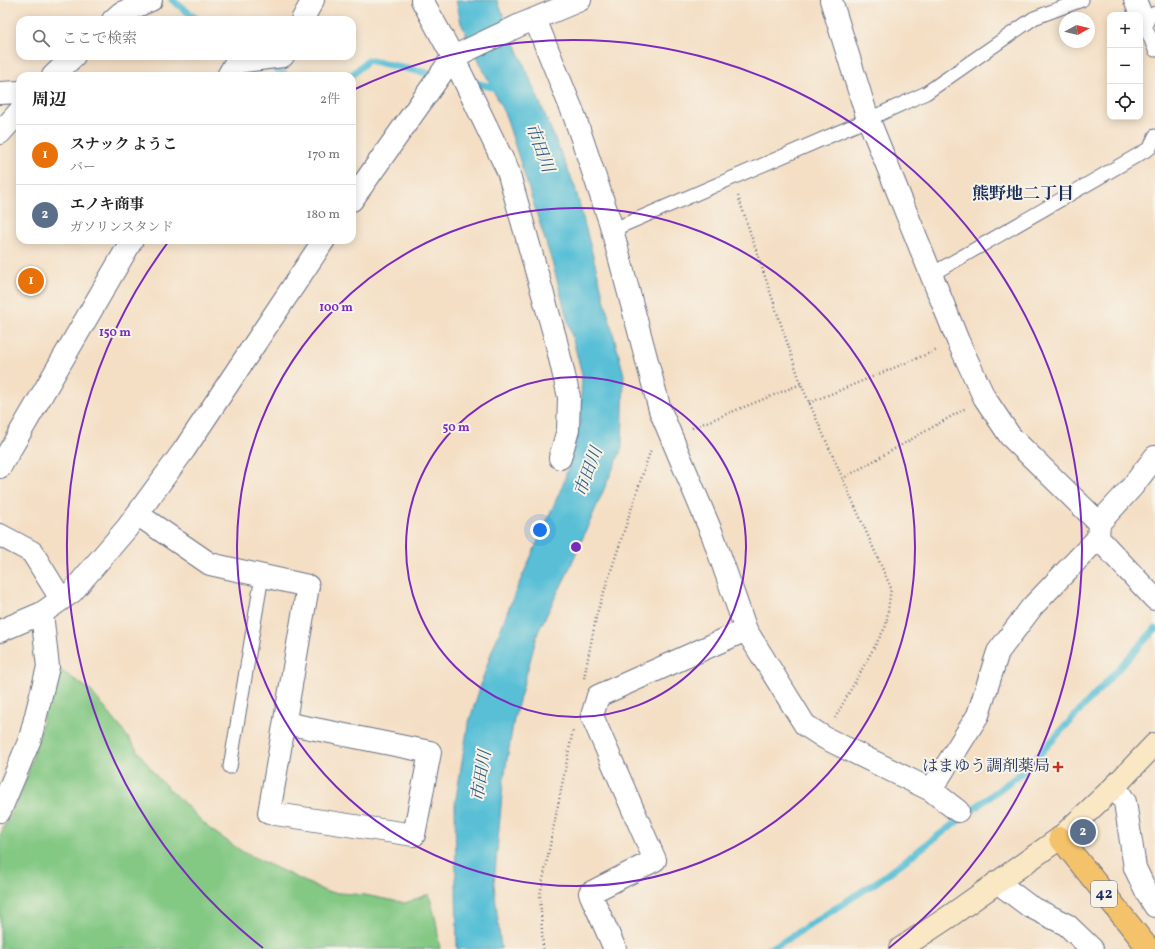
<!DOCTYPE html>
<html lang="ja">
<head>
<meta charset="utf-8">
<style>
	:root { --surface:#fff; --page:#f2f2f2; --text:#222; --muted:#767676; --line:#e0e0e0; --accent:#c8321e }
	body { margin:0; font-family:Vollkorn,"Noto Serif JP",serif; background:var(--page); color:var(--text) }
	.controls { position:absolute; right:12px; top:12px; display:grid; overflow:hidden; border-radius:8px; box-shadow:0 2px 10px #0003 }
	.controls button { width:36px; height:36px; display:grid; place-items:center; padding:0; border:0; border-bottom:1px solid var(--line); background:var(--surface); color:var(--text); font:20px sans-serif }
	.compass { position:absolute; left:1059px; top:12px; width:36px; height:36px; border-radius:50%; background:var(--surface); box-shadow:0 2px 10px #0003; rotate:82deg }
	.you { position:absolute; left:540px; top:530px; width:14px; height:14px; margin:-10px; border:3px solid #fff; border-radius:50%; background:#1a73e8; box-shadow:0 0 0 6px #1a73e833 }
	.badge { display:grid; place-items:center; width:26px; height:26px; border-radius:50%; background:var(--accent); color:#fff; font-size:13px; font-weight:700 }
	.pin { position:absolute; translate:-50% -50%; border:2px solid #fff; box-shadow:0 1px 4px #0006 }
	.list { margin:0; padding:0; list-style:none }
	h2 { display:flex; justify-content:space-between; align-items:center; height:52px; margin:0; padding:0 16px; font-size:17px }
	h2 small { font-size:13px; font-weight:400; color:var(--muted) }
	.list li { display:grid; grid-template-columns:26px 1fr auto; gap:12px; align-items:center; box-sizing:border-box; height:60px; padding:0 16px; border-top:1px solid var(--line) }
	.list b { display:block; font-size:15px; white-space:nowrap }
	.list p { margin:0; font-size:13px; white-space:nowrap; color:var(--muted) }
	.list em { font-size:13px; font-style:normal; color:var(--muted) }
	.icon { flex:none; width:22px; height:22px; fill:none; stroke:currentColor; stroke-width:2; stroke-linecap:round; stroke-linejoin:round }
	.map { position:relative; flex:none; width:1155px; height:949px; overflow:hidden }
	.search { position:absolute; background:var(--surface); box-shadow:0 2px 10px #0003; left:16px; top:16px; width:340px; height:44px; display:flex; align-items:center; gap:10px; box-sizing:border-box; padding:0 14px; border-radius:12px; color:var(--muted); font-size:15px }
	.panel { position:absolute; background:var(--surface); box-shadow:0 2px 10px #0003; left:16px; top:72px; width:340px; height:172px; border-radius:12px }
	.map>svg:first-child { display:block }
	.green { fill:#83c883; stroke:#4f7c70 }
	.water { fill:#58bfd6; stroke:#3a779a }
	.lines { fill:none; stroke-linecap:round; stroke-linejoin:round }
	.stream { stroke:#58bfd6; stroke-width:7 }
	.lane-casing { stroke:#676d82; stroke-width:15 }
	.street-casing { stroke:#676d82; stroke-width:24 }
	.secondary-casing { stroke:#676d82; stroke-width:24 }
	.highway-casing { stroke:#676d82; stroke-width:24 }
	.path { stroke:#676d82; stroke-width:2.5; stroke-dasharray:1 3; stroke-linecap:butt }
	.lane { stroke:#fff; stroke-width:13 }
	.street { stroke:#fff; stroke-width:22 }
	.secondary { stroke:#fae7c3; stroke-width:22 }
	.highway { stroke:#f3c26a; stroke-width:22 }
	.ring { fill:none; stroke:#7b2cbf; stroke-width:2 }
	.poi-dot { fill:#c8321e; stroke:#f7f3e8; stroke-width:1.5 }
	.labels { text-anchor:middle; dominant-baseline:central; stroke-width:4; stroke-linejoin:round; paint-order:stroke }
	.shield { fill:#f7f3e8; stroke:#5d6a87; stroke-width:1 }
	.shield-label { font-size:15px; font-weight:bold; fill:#1b2f5e }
	.poi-label { font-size:16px; fill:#1b2f5e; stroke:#f7f3e8; text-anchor:end }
	.water-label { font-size:17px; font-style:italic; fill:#2d5a82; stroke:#f7f3e8 }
	.neighbourhood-label { font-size:17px; font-weight:bold; fill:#1b2f5e; stroke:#f7f3e8 }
	.centre { fill:#7b2cbf; stroke:#f7f3e8; stroke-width:2 }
	.ring-label { font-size:12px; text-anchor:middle; font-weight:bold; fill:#7b2cbf; stroke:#f7f3e8; stroke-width:4; stroke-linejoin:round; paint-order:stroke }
</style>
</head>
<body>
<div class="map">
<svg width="1155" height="949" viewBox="0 0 1155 949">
	<rect width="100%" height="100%" fill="#f7f3e8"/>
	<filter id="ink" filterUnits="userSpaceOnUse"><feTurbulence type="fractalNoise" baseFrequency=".025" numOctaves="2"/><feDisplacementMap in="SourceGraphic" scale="8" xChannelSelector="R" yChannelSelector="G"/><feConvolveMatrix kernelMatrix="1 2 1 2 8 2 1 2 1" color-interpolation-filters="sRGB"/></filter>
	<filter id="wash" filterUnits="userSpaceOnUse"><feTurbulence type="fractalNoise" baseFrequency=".012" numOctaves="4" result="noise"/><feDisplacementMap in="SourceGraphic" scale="16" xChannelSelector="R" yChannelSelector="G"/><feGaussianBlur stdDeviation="0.9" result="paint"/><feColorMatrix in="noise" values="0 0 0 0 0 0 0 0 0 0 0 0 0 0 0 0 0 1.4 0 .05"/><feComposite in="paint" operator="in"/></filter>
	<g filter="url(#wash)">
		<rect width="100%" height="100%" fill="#f4dfc5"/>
		<path class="green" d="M53,665L90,690L121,728L157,777L210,829L243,852L327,892L365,895L405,903L429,894L436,921L440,949H0V835L23,789L41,729Z"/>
		<path class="water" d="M456,0H497L575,187L624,375L622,448L567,574L538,632L514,719L503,784L494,884L501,949H457L455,804L468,725L490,656L514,595L564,482L580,423L582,374L553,265L506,117L461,23Z"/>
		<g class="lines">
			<path class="stream" d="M172,0L198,20
				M267,63L287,76
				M351,76L368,60L436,75
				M470,82L501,89
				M769,949L786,940L878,881L1024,771L1155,629"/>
		</g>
	</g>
	<g filter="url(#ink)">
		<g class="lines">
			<g class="lane-casing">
				<path id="lane" d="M1155,13L1143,20L1155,50
					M612,230L869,119L926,93L1034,18L1082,0
					M932,274L1150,148L1155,136
					M230,767L262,576"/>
			</g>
			<g class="street-casing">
				<path id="street" d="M422,0L453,57L508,171L555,337L569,397L568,430L560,458
					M831,0L866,113L958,341L984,397L1010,436L1099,523L1098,538L1155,599
					M1135,0L1143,20
					M535,19L574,115L610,222L660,410L713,536L746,630L805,725L825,738L931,790L958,811
					M113,20L121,13L151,0
					M302,20L313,0
					M53,76L74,56
					M228,76L236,62L283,56
					M0,93L20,92
					M0,133L20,111
					M352,200L453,57L520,25L580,0
					M0,467L132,240
					M137,514L210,564L308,586L269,813L414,835L430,752L285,723
					M1099,523L1132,487L1155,457
					M0,535L32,552L61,599
					M0,631L42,613L72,592L127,528L184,450L324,240
					M1115,786L1125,802L1135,868L1148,895L1155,906
					M931,790L978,715L998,652L1032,607L1098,538
					M0,811L30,739L48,667L42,613
					M997,882L1029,906L1067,925L1092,949
					M615,949L590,893L655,860L592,716L598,696L746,630"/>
			</g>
			<g class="secondary-casing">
				<path id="secondary" d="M900,949L947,918L1060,838L1115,786L1155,744"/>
			</g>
			<g class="highway-casing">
				<path id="highway" d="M1060,838L1149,949"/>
			</g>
			<path class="path" d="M738,196L801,384L891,588L886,626L835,718
				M809,403L937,350
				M692,428L801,384
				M842,479L966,408
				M584,678L597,613L651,449
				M543,949L540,895L573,730"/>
			<use href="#lane" class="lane"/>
			<use href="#street" class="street"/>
			<use href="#secondary" class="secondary"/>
			<use href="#highway" class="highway"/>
		</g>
	</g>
	<g class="ring">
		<circle cx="576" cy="547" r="170"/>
		<circle cx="576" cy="547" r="339"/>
		<path d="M263 948A509 509 0 0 1 169 241M353 90A509 509 0 0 1 889 948"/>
	</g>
	<path class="poi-dot" d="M1056 761h4v4h4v4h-4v4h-4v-4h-4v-4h4z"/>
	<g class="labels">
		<rect class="shield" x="1091" y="881" width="26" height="26" rx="3"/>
		<g class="shield-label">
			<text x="1104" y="894">42</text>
		</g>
		<g class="poi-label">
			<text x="1050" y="767">はまゆう調剤薬局</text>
		</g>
		<g class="water-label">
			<text transform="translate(539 148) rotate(69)">市田川</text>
			<text transform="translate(589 472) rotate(-70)">市田川</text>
			<text transform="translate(482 776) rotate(-81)">市田川</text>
		</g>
		<g class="neighbourhood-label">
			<text x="1023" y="194">熊野地二丁目</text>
		</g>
	</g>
	<circle cx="576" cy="547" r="6" class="centre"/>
	<g class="ring-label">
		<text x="336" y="311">100 m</text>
		<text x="115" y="336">150 m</text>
		<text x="456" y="431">50 m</text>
	</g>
</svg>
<div class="controls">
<button>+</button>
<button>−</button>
<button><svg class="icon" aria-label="locate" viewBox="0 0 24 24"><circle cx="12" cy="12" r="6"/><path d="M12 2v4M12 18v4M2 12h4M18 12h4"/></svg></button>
</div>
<svg class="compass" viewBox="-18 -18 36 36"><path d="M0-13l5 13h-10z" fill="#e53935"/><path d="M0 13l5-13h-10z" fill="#767676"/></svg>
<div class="you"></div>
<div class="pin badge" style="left:31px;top:281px;background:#e8710a">1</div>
<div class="pin badge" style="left:1083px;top:832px;background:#5c6f8a">2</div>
<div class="search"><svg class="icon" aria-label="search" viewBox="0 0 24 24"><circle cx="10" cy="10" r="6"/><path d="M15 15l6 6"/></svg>ここで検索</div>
<section class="panel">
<h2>周辺<small>2件</small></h2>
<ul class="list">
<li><span class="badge" style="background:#e8710a">1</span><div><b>スナック ようこ</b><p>バー</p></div><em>170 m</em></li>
<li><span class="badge" style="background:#5c6f8a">2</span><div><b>エノキ商事</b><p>ガソリンスタンド</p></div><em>180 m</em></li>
</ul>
</section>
</div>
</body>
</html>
